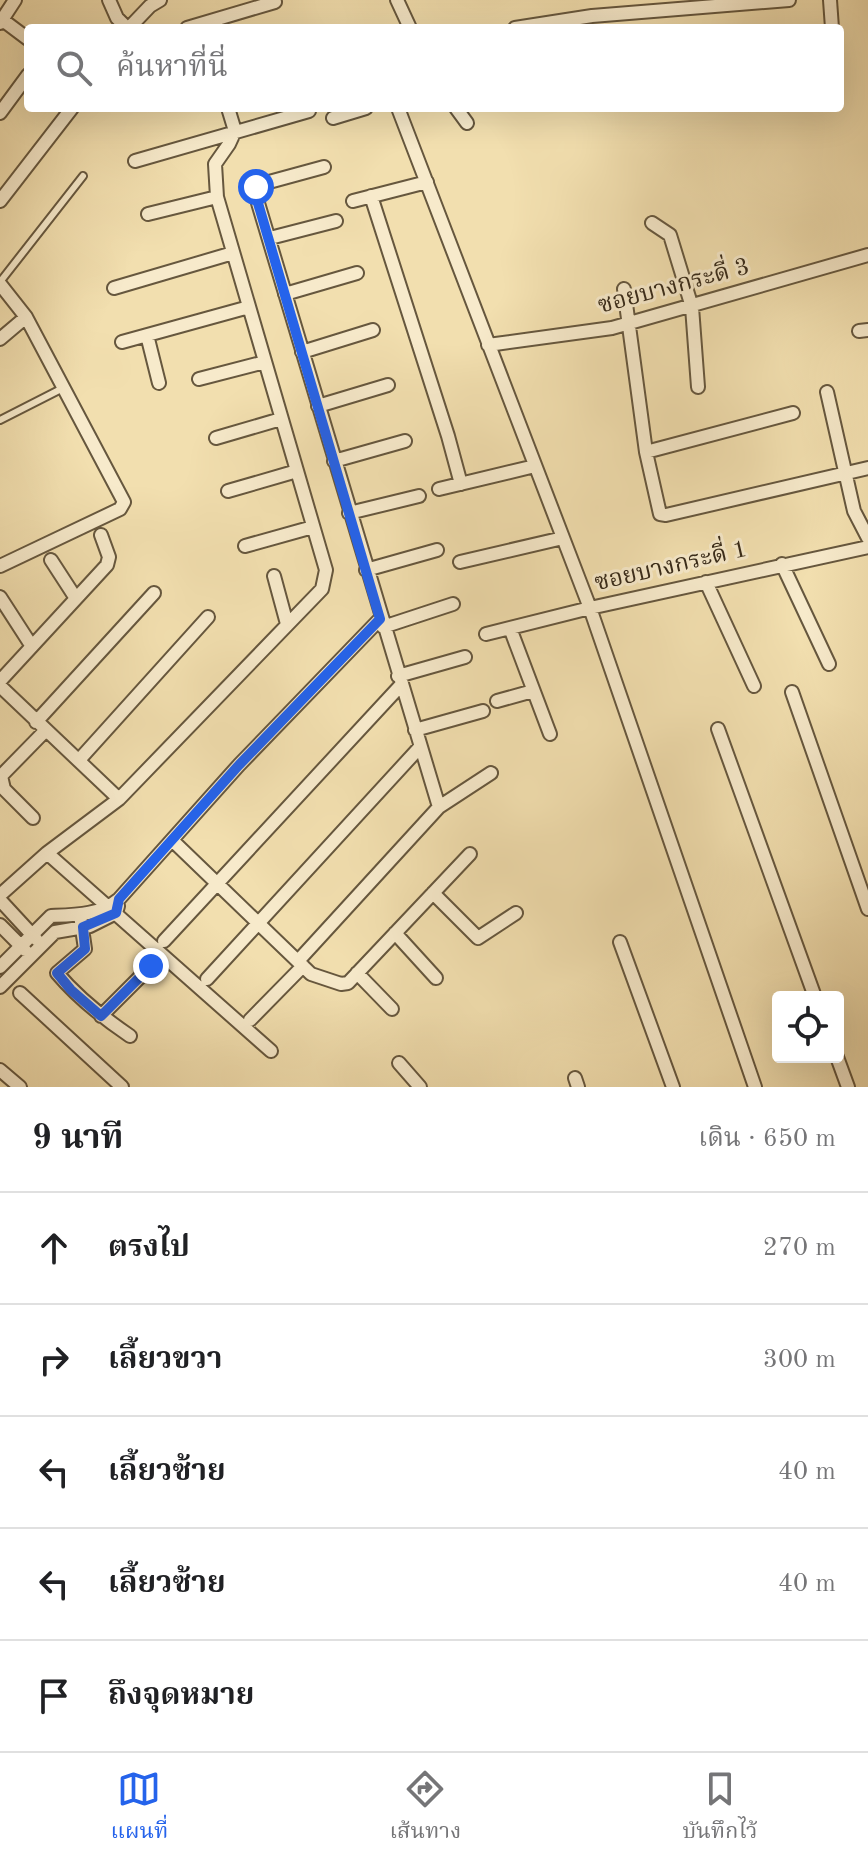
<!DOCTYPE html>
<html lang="th">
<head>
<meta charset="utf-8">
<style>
	:root { --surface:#fff; --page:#f6f6f6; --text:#202124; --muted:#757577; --line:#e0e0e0; --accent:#2563eb }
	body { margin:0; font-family:"Old Standard TT","Noto Serif Thai",serif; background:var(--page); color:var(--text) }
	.controls { position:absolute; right:24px; bottom:24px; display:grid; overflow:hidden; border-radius:8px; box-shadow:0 8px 32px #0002 }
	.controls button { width:72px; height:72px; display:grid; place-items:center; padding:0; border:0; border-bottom:2px solid var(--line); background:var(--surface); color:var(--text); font:40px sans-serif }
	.stop { position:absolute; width:24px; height:24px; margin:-18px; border:6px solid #2563eb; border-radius:50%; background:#fff }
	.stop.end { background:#2563eb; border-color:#fff; box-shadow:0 2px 8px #0008 }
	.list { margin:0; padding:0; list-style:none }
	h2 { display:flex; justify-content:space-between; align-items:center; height:104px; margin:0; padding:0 32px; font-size:34px }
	h2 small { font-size:26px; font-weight:400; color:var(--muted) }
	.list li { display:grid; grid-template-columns:52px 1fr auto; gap:24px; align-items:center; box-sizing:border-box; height:112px; padding:0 32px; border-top:2px solid var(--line) }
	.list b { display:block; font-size:30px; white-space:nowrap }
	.list em { font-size:26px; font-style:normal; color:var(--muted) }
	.icon { flex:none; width:44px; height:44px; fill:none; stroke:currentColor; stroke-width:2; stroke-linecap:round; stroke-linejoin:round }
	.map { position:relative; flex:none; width:868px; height:1087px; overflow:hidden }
	.search { position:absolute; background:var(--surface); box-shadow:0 8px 32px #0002; left:24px; right:24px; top:24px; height:88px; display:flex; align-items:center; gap:20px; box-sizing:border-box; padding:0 28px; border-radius:8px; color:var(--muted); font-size:30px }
	.sheet { height:664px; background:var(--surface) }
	nav { display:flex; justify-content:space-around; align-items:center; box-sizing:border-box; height:112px; border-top:2px solid var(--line); background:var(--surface); font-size:22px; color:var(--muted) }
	nav a { display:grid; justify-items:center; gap:4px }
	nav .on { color:var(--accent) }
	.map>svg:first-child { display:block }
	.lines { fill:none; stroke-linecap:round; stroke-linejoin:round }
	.lane-casing { stroke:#66573e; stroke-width:10 }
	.street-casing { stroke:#66573e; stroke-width:16 }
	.lane { stroke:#f7eacb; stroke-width:6 }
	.street { stroke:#f7eacb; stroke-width:12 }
	.route { stroke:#2563eb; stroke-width:10 }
	.labels { text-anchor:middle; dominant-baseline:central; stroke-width:6; stroke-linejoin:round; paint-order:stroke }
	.street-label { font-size:24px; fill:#372a19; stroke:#f7eacb }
</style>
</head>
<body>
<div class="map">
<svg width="868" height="1087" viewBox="0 0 868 1087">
	<rect width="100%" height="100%" fill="#f2dfaf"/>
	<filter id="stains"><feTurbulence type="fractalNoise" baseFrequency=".0025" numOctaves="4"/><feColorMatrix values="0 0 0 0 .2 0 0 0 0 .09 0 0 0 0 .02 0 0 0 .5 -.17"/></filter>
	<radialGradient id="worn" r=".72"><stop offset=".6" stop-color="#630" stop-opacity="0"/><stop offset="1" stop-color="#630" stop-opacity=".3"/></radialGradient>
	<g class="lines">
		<g class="lane-casing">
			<path id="lane" d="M0,282L83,176
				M0,420L65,387"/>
		</g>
		<g class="street-casing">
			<path id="street" d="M109,0L117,18L127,28
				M397,0L410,28
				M830,0L832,28
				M0,18L28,39
				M0,23L15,0
				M129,28L150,6L160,0
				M187,28L275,2
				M515,28L592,16L789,0
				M398,108L590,608L755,1087
				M456,108L467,123
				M0,113L28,75
				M333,118L366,108
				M135,161L309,111
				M324,167L258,185L255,193L439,807
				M371,196L448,436L461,484
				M0,201L72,108
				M353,201L427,182
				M148,214L217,197
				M652,223L670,235L692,307L698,387
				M270,238L336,221
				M0,284L26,317L124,502L120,509L0,566
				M114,288L233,253
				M624,289L646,452L660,514L666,515L868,468
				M285,294L357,273
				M859,331L868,330
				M147,335L159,383
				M0,339L26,317
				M122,342L249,307
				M488,345L612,328L868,255
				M302,352L373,330
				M199,379L265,362
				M827,392L854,511L868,538
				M318,406L388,385
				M216,438L281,419
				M646,452L793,413
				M334,461L405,441
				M439,489L535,466
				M228,491L297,471
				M349,513L419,496
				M245,546L313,527
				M51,560L75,597
				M460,562L563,538
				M782,564L829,664
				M366,570L437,550
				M274,576L287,624
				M706,582L754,686
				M0,597L31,645
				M383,627L453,604
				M510,628L550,734
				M486,634L590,608L868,547
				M398,676L465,657
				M0,681L107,565L109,557L101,535
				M0,686L119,799
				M792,692L868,909
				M497,701L533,691
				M36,722L154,593
				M718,729L815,997
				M415,730L483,711
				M79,760L208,617
				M33,818L4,789L1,776L46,730
				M173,841L311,974L341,984L348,983L470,854
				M47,853L271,1051
				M433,893L478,938L516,913
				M0,895L47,853L119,799L322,589L326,570L217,197L215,164L229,144L235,131L228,108
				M0,900L36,939
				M80,915L85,949L57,973C78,998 102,1017 130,1036
				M0,925L25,950
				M395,933L436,978
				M164,941L401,685
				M620,942L673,1087
				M298,961L439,807L491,773
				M0,967L51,916C76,915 100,915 119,899L239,765L380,619
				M357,973L392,1009
				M207,979L420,747
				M0,987L55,932L90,926L116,913L118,906
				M20,993L122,1087
				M101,1016L151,966
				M250,1020L303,966
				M837,1057L848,1087
				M399,1063L420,1087
				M0,1070L20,1087
				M575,1078L578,1087"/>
		</g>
		<use href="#lane" class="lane"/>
		<use href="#street" class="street"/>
	</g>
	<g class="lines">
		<path class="route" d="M151,966L101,1016L71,990L57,973L85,949L83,927L116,913L119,899L239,765L380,619L255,193L256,187"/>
	</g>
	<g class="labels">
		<g class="street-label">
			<text transform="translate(674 287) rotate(-15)">ซอยบางกระดี่ 3</text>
			<text transform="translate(671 567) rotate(-13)">ซอยบางกระดี่ 1</text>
		</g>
	</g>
	<rect width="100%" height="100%" filter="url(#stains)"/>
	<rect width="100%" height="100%" fill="url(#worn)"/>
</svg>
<div class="controls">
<button><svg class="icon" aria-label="locate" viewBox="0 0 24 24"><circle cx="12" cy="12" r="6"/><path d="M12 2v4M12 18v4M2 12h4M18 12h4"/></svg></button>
</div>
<div class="stop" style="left:256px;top:187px"></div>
<div class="stop end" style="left:151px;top:966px"></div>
<div class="search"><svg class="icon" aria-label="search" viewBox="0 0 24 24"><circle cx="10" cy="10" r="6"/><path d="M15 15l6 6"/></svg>ค้นหาที่นี่</div>
</div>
<section class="sheet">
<h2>9 นาที<small>เดิน · 650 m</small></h2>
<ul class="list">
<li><svg class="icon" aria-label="ahead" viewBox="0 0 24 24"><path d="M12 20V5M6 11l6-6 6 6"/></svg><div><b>ตรงไป</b></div><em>270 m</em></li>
<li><svg class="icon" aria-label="right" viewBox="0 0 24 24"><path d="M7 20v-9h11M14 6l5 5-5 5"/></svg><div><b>เลี้ยวขวา</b></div><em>300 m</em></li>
<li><svg class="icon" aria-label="left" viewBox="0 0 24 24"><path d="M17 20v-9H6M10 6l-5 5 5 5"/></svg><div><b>เลี้ยวซ้าย</b></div><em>40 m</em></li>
<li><svg class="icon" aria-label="left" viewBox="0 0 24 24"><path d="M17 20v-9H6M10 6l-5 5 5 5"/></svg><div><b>เลี้ยวซ้าย</b></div><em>40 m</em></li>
<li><svg class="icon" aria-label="arrive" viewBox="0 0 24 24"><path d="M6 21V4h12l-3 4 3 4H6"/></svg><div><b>ถึงจุดหมาย</b></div></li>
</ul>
</section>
<nav>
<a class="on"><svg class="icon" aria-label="map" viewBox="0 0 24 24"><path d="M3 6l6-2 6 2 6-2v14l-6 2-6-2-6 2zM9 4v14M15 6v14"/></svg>แผนที่</a>
<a><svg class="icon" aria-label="directions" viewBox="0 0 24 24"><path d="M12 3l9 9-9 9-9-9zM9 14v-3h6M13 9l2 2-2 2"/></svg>เส้นทาง</a>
<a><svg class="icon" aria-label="saved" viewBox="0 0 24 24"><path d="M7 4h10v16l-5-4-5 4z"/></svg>บันทึกไว้</a>
</nav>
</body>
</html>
